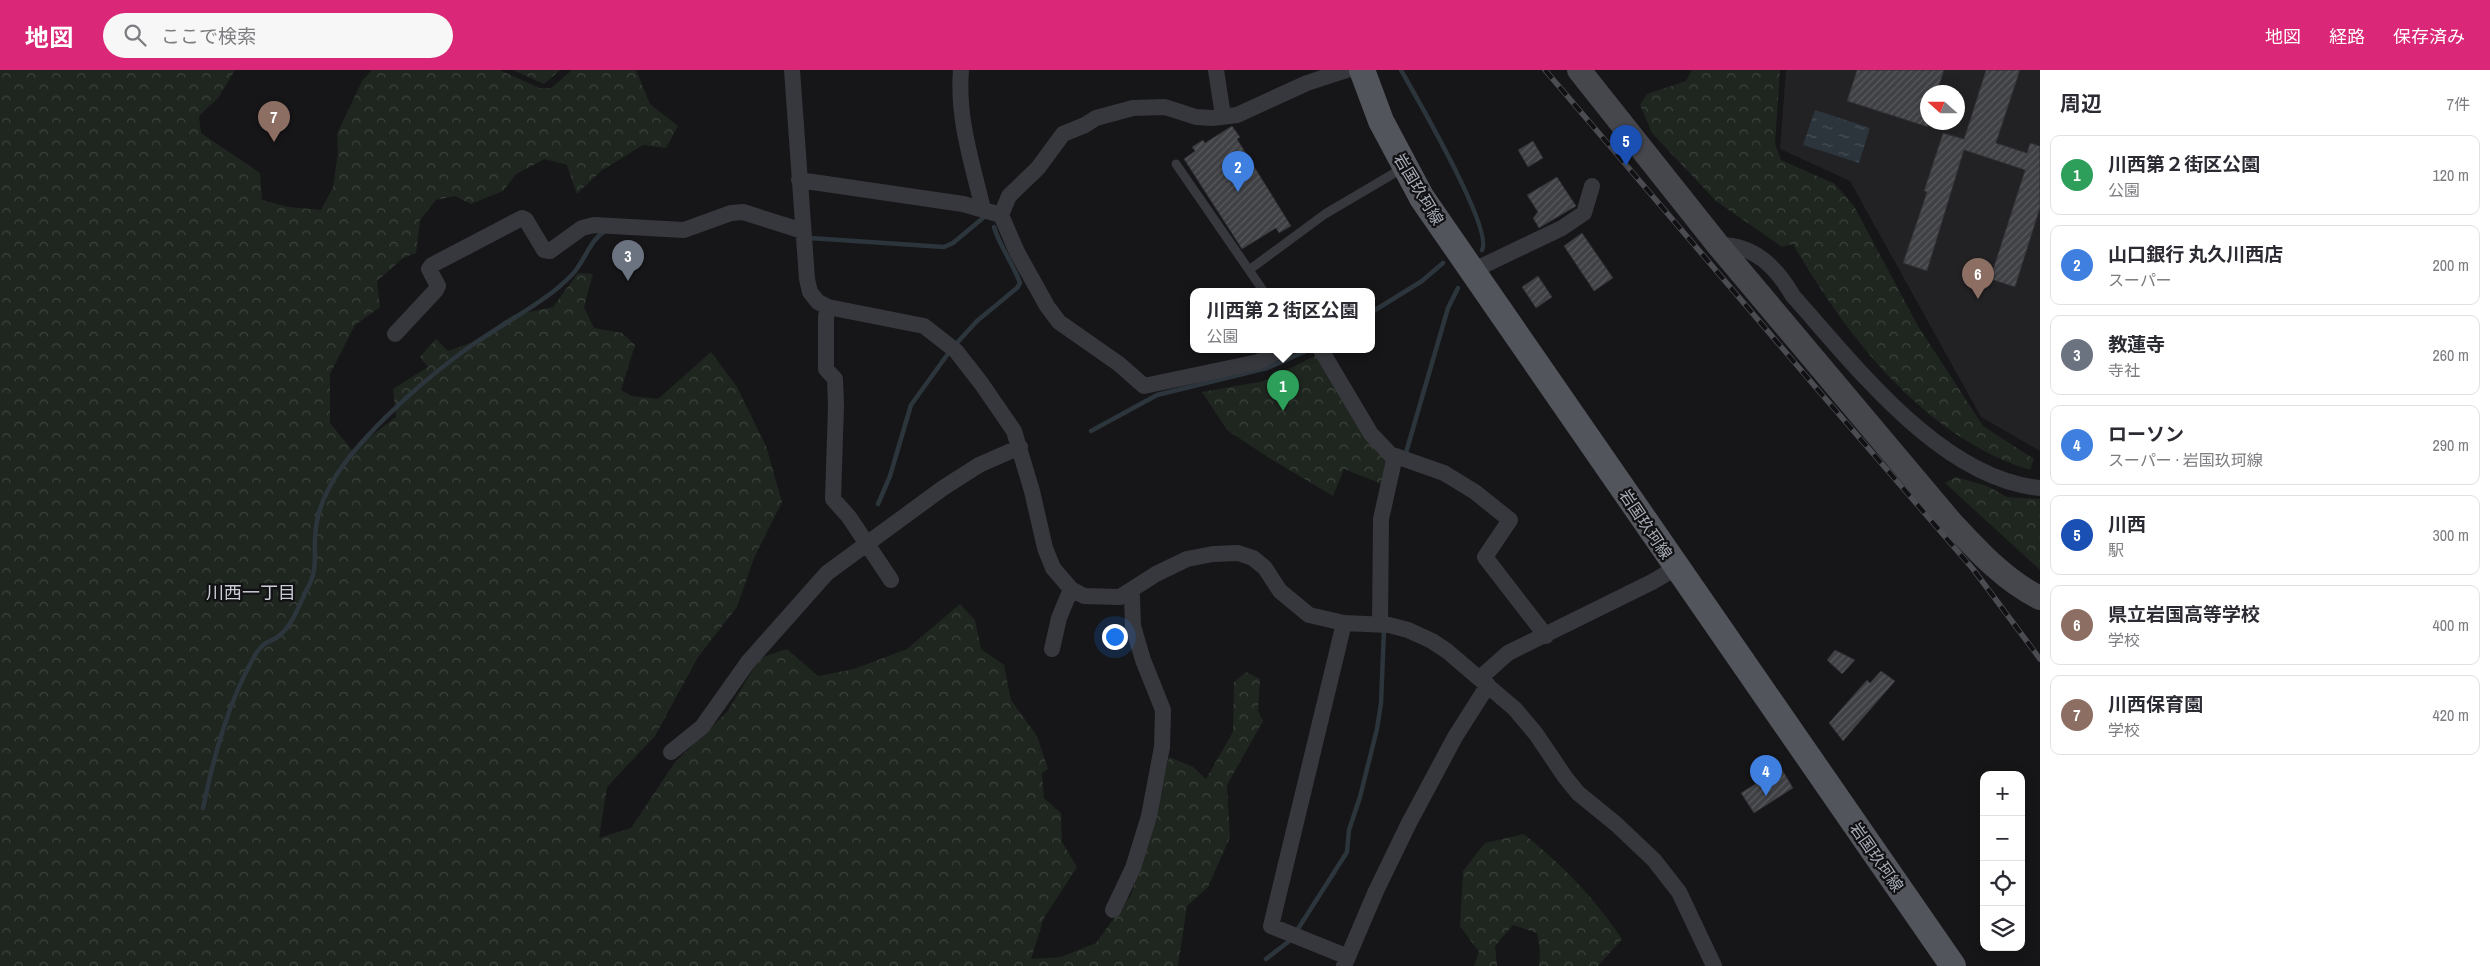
<!DOCTYPE html>
<html lang="ja">
<head>
<meta charset="utf-8">
<style>
	:root { --surface:#fff; --page:#f7f7f7; --text:#2b2b33; --muted:#7c7c81; --line:#e1e1e2; --accent:#db2777 }
	body { margin:0; font-family:"Archivo Narrow","Noto Sans JP",sans-serif; background:var(--page); color:var(--text) }
	.controls { position:absolute; right:15px; bottom:15px; display:grid; overflow:hidden; border-radius:10px; box-shadow:0 2px 12px #0003 }
	.controls button { width:45px; height:45px; display:grid; place-items:center; padding:0; border:0; border-bottom:1px solid var(--line); background:var(--surface); color:var(--text); font:25px sans-serif }
	.compass { position:absolute; left:1920px; top:15px; width:45px; height:45px; border-radius:50%; background:var(--surface); box-shadow:0 2px 12px #0003; rotate:291deg }
	.you { position:absolute; left:1114px; top:566px; width:18px; height:18px; margin:-12px; border:4px solid #fff; border-radius:50%; background:#1a73e8; box-shadow:0 0 0 8px #1a73e833 }
	.badge { display:grid; place-items:center; width:32px; height:32px; border-radius:50%; background:var(--accent); color:#fff; font-size:16px; font-weight:700 }
	.pin { position:absolute; translate:-50% -41px; filter:drop-shadow(0 1px 2px #0008) }
	.pin::after { content:''; position:absolute; top:26px; width:18px; height:15px; background:inherit; clip-path:polygon(0 0,100% 0,50% 100%) }
	.popup { position:absolute; left:1190px; top:218px; width:185px; height:65px; box-sizing:border-box; display:grid; place-content:center; border-radius:10px; background:var(--surface); filter:drop-shadow(0 1px 4px #0005); font-size:16px; white-space:nowrap; color:var(--muted) }
	.popup b { font-size:19px; color:var(--text) }
	.popup::after { content:''; position:absolute; left:50%; top:100%; margin-left:-10px; border:10px solid transparent; border-top-color:var(--surface) }
	.list { margin:0; padding:0; list-style:none }
	h2 { display:flex; justify-content:space-between; align-items:center; height:65px; margin:0; padding:0 20px; font-size:21px }
	h2 small { font-size:16px; font-weight:400; color:var(--muted) }
	.list li { display:grid; grid-template-columns:32px 1fr auto; gap:15px; align-items:center; box-sizing:border-box; height:80px; margin:0 10px 10px; padding:0 10px; border:1px solid var(--line); border-radius:10px }
	.list b { display:block; font-size:19px; white-space:nowrap }
	.list p { margin:0; font-size:16px; white-space:nowrap; color:var(--muted) }
	.list em { font-size:16px; font-style:normal; color:var(--muted) }
	.icon { flex:none; width:28px; height:28px; fill:none; stroke:currentColor; stroke-width:2; stroke-linecap:round; stroke-linejoin:round }
	.map { position:relative; flex:none; width:2040px; height:896px; overflow:hidden }
	header { display:flex; align-items:center; gap:30px; box-sizing:border-box; height:70px; padding:0 25px; background:var(--accent); color:#fff }
	header strong { font-size:24px }
	nav { display:flex; gap:28px; margin-inline-start:auto; font-size:18px }
	.search { width:350px; height:45px; background:var(--page); display:flex; align-items:center; gap:12px; box-sizing:border-box; padding:0 18px; border-radius:28px; color:var(--muted); font-size:19px }
	main { display:flex }
	aside { flex:1; background:var(--surface) }
	.map>svg:first-child { display:block }
	.built { fill:#222225; fill-rule:evenodd }
	.forest { fill:url(#forest-crowns) }
	.water { fill:url(#water-ripples) }
	.lines { fill:none; stroke-linecap:round; stroke-linejoin:round }
	.stream { stroke:#2c353c; stroke-width:4.5 }
	.building { fill:url(#building-hatch); stroke:#303034 }
	.lane { stroke:#37383d; stroke-width:9 }
	.street { stroke:#37383d; stroke-width:16 }
	.secondary { stroke:#45474d; stroke-width:24 }
	.primary { stroke:#53555c; stroke-width:26 }
	.rail-casing { stroke:#4a4c52; stroke-width:5.5 }
	.rail { stroke:#111113; stroke-width:4; stroke-dasharray:11; stroke-linecap:butt }
	.labels { text-anchor:middle; dominant-baseline:central; stroke-width:4.5; stroke-linejoin:round; paint-order:stroke }
	.street-label { font-size:16px; fill:#a8adb8; stroke:#111113 }
	.neighbourhood-label { font-size:18px; fill:#c9ccd4; stroke:#111113 }
</style>
</head>
<body>
<header>
<strong>地図</strong>
<div class="search"><svg class="icon" aria-label="search" viewBox="0 0 24 24"><circle cx="10" cy="10" r="6"/><path d="M15 15l6 6"/></svg>ここで検索</div>
<nav><a>地図</a><a>経路</a><a>保存済み</a></nav>
</header>
<main>
<div class="map">
<svg width="2040" height="896" viewBox="0 0 2040 896">
	<defs>
		<pattern id="forest-crowns" width="20" height="18" patternUnits="userSpaceOnUse" patternTransform="scale(1.25)"><rect width="20" height="18" fill="#1e261f"/><path d="M2 6a3 3 0 1 1 6 0M12 15a3 3 0 1 1 6 0" fill="none" stroke="#3c433d"/></pattern>
		<pattern id="water-ripples" width="26" height="14" patternUnits="userSpaceOnUse" patternTransform="scale(1.25)"><rect width="26" height="14" fill="#2c353c"/><path d="M2 4q2-2 4 0t4 0M15 11q2-2 4 0t4 0" fill="none" stroke="#485056"/></pattern>
		<pattern id="building-hatch" width="6" height="6" patternUnits="userSpaceOnUse" patternTransform="scale(1.25)"><rect width="6" height="6" fill="#404145"/><path d="M-1 1l2-2M0 6l6-6M5 7l2-2" fill="none" stroke="#595a5e"/></pattern>
	</defs>
	<rect width="100%" height="100%" fill="#161618"/>
	<path class="built" d="M1786,0H2040V381L1981,347L1850,111L1780,79ZM1928,22H1958V52H1928Z"/>
	<path class="forest" d="M0,0H235L218,28L199,46L201,63L260,103L262,130L289,137L321,140L333,117L338,83L337,64L362,11L372,0H499L540,18H551L572,0H636L650,34L678,56L666,78L643,75L601,101L577,124L567,95L545,89L516,104L503,121L471,134L455,126L436,130L420,150L416,183L403,188L377,211L380,237L355,255L330,304V353L352,380L396,347L393,319L428,297L420,287L436,269L448,281L473,272L513,245L553,237L578,203L593,204L584,237L594,258L622,263L635,275L621,320L632,326L658,329L711,282L737,317L766,376L782,432L754,488L737,537L698,587L655,666L607,717L599,768L631,758L675,692L727,642L760,588L787,579L818,606L854,599L907,579L960,534L975,550L981,579L1004,595L1011,630L1037,666L1048,699L1042,703L1044,728L1061,743L1062,772L1077,797L1044,848L1031,889L1061,887L1096,873L1131,825L1153,758L1169,687L1193,697L1206,709L1233,662L1234,612L1246,602L1260,609L1258,641L1263,651L1227,715L1230,767L1208,817L1187,836L1178,896H0Z
		M513,0H560L544,14Z
		M1692,0H1780L1775,74L1781,90L1835,114L1854,136L1918,256L1983,356L2034,389L2030,400C1924,367 1847,267 1793,174L1782,177L1716,131L1652,63L1640,35L1647,24L1686,11Z
		M1319,284L1385,387L1389,396L1382,414L1344,399L1333,426L1269,388L1227,360L1202,322L1264,311Z
		M1956,407L1987,416L2007,427L2040,429V500L1945,413Z
		M1524,764C1564,797 1593,826 1622,869L1598,896H1539L1540,881L1537,863L1513,855L1495,876L1497,896H1474L1479,882L1460,856L1463,801L1485,773Z"/>
	<path class="water" d="M1815,40L1870,58L1859,93L1803,75Z"/>
	<g class="lines">
		<path class="stream" d="M1401,0C1415,25 1494,160 1482,180
			M810,168L944,177L953,173L983,148
			M1372,242L1422,211L1443,193
			M955,275L977,251L1017,218L1020,213C1013,193 1000,177 994,157
			M1091,361L1157,325L1267,298L1304,282
			M1405,386L1448,238L1458,218
			M878,434L890,406L911,335L950,281
			M203,738C214,686 228,632 255,585C266,568 270,574 280,565C293,554 300,533 307,519C318,500 314,488 315,468C316,450 320,434 329,418C351,374 418,315 457,286C488,262 523,245 554,221C562,214 573,206 578,197C587,184 592,169 605,161
			M1296,862L1347,782L1349,760L1360,727L1377,659L1381,633L1384,560
			M1266,889L1292,869"/>
	</g>
	<path class="building" d="M1857,0H1944L1937,22H1928V57L1847,31Z
		M1986,0H2020L1996,73L2027,83L2030,73L2040,76V138L2015,217L1990,209L2025,100L1964,80L1927,201L1903,193L1927,122L1924,121L1943,63L1964,69Z
		M1232,56L1240,67L1237,69L1291,156L1279,163L1276,158L1242,179L1184,89L1195,81L1192,77L1203,70L1205,73Z
		M1533,71L1543,88L1528,97L1518,80Z
		M1557,107L1576,136L1539,158L1533,148L1538,142L1527,125Z
		M1582,163L1613,208L1594,221L1564,176Z
		M1538,206L1552,227L1536,238L1522,217Z
		M1835,580L1855,590L1842,604L1827,590Z
		M1881,601L1895,611L1843,671L1829,653L1867,610L1870,613Z
		M1781,698L1793,718L1754,743L1741,723Z"/>
	<g class="lines">
		<path class="lane" d="M1176,94L1249,200
			M1264,222L1249,200L1325,144L1403,98"/>
		<path class="street" d="M792,0L807,209L810,222L818,232L828,237L924,256L956,281L981,313L1014,361L1032,421L1045,478L1053,498L1071,519L1084,526L1120,527L1156,504L1187,489L1213,484L1238,483L1253,488L1265,498L1280,521L1309,545L1344,553L1389,555L1408,560L1432,571L1447,581L1515,639L1536,664L1565,707L1578,723L1616,754L1654,790L1679,822L1714,896
			M961,0C957,49 972,92 983,139
			M1216,0L1223,46
			M799,110L963,134L1001,145
			M1718,175C1754,174 1776,197 1793,226C1855,295 1941,409 2040,418
			M1472,201L1562,158L1584,143L1592,116
			M828,237L826,247V299L835,309L836,336L833,429L849,447L891,510
			M395,264L436,220L438,216L429,199L432,195L522,148L526,150L544,180L550,181L582,158L594,155L684,160L731,143L743,142L803,161
			M1281,280L1258,292L1144,316L1119,294L1059,252L1047,236L1017,182L1001,145L1009,126L1038,98L1063,64L1085,55L1096,48L1133,38L1165,37L1196,47L1212,48L1237,45L1307,13L1347,0
			M1321,280L1371,364L1390,384L1444,403L1475,422L1510,450L1485,487L1546,566
			M1344,553L1271,856L1348,887
			M1380,554L1381,449L1395,386
			M1052,579L1059,548L1071,519
			M1480,608L1508,583L1652,512L1676,498
			M671,682L702,657L748,592L827,503L943,418L979,395L1020,377
			M1113,840L1133,798L1149,746L1162,677L1163,640L1143,590L1133,556L1132,527L1130,522
			M1344,896L1376,821L1409,753L1455,667L1488,615"/>
		<path class="secondary" d="M1579,0L1718,175L1950,451C1977,480 2004,510 2040,528"/>
		<path class="primary" d="M1362,0L1381,51L1422,128L1953,896"/>
		<g class="rail-casing">
			<path id="rail" d="M1545,0L1818,320L1973,499L2040,589"/>
		</g>
		<use href="#rail" class="rail"/>
	</g>
	<g class="labels">
		<g class="street-label">
			<text transform="translate(1419 119) rotate(59)">岩国玖珂線</text>
			<text transform="translate(1646 454) rotate(56)">岩国玖珂線</text>
			<text transform="translate(1877 787) rotate(55)">岩国玖珂線</text>
		</g>
		<g class="neighbourhood-label">
			<text x="251" y="522">川西一丁目</text>
		</g>
	</g>
</svg>
<div class="controls">
<button>+</button>
<button>−</button>
<button><svg class="icon" aria-label="locate" viewBox="0 0 24 24"><circle cx="12" cy="12" r="6"/><path d="M12 2v4M12 18v4M2 12h4M18 12h4"/></svg></button>
<button><svg class="icon" aria-label="layers" viewBox="0 0 24 24"><path d="M12 4l9 5-9 5-9-5zM3 14l9 5 9-5"/></svg></button>
</div>
<svg class="compass" viewBox="-18 -18 36 36"><path d="M0-13l5 13h-10z" fill="#e53935"/><path d="M0 13l5-13h-10z" fill="#7c7c81"/></svg>
<div class="you"></div>
<div class="pin badge" style="left:1283px;top:341px;background:#2e9e5b">1</div>
<div class="popup"><b>川西第２街区公園</b>公園</div>
<div class="pin badge" style="left:1238px;top:122px;background:#3f7fe0">2</div>
<div class="pin badge" style="left:628px;top:211px;background:#6b7280">3</div>
<div class="pin badge" style="left:1766px;top:726px;background:#3f7fe0">4</div>
<div class="pin badge" style="left:1626px;top:96px;background:#1a4fb4">5</div>
<div class="pin badge" style="left:1978px;top:229px;background:#8d6e63">6</div>
<div class="pin badge" style="left:274px;top:72px;background:#8d6e63">7</div>
</div>
<aside>
<h2>周辺<small>7件</small></h2>
<ul class="list">
<li><span class="badge" style="background:#2e9e5b">1</span><div><b>川西第２街区公園</b><p>公園</p></div><em>120 m</em></li>
<li><span class="badge" style="background:#3f7fe0">2</span><div><b>山口銀行 丸久川西店</b><p>スーパー</p></div><em>200 m</em></li>
<li><span class="badge" style="background:#6b7280">3</span><div><b>教蓮寺</b><p>寺社</p></div><em>260 m</em></li>
<li><span class="badge" style="background:#3f7fe0">4</span><div><b>ローソン</b><p>スーパー · 岩国玖珂線</p></div><em>290 m</em></li>
<li><span class="badge" style="background:#1a4fb4">5</span><div><b>川西</b><p>駅</p></div><em>300 m</em></li>
<li><span class="badge" style="background:#8d6e63">6</span><div><b>県立岩国高等学校</b><p>学校</p></div><em>400 m</em></li>
<li><span class="badge" style="background:#8d6e63">7</span><div><b>川西保育園</b><p>学校</p></div><em>420 m</em></li>
</ul>
</aside>
</main>
</body>
</html>
